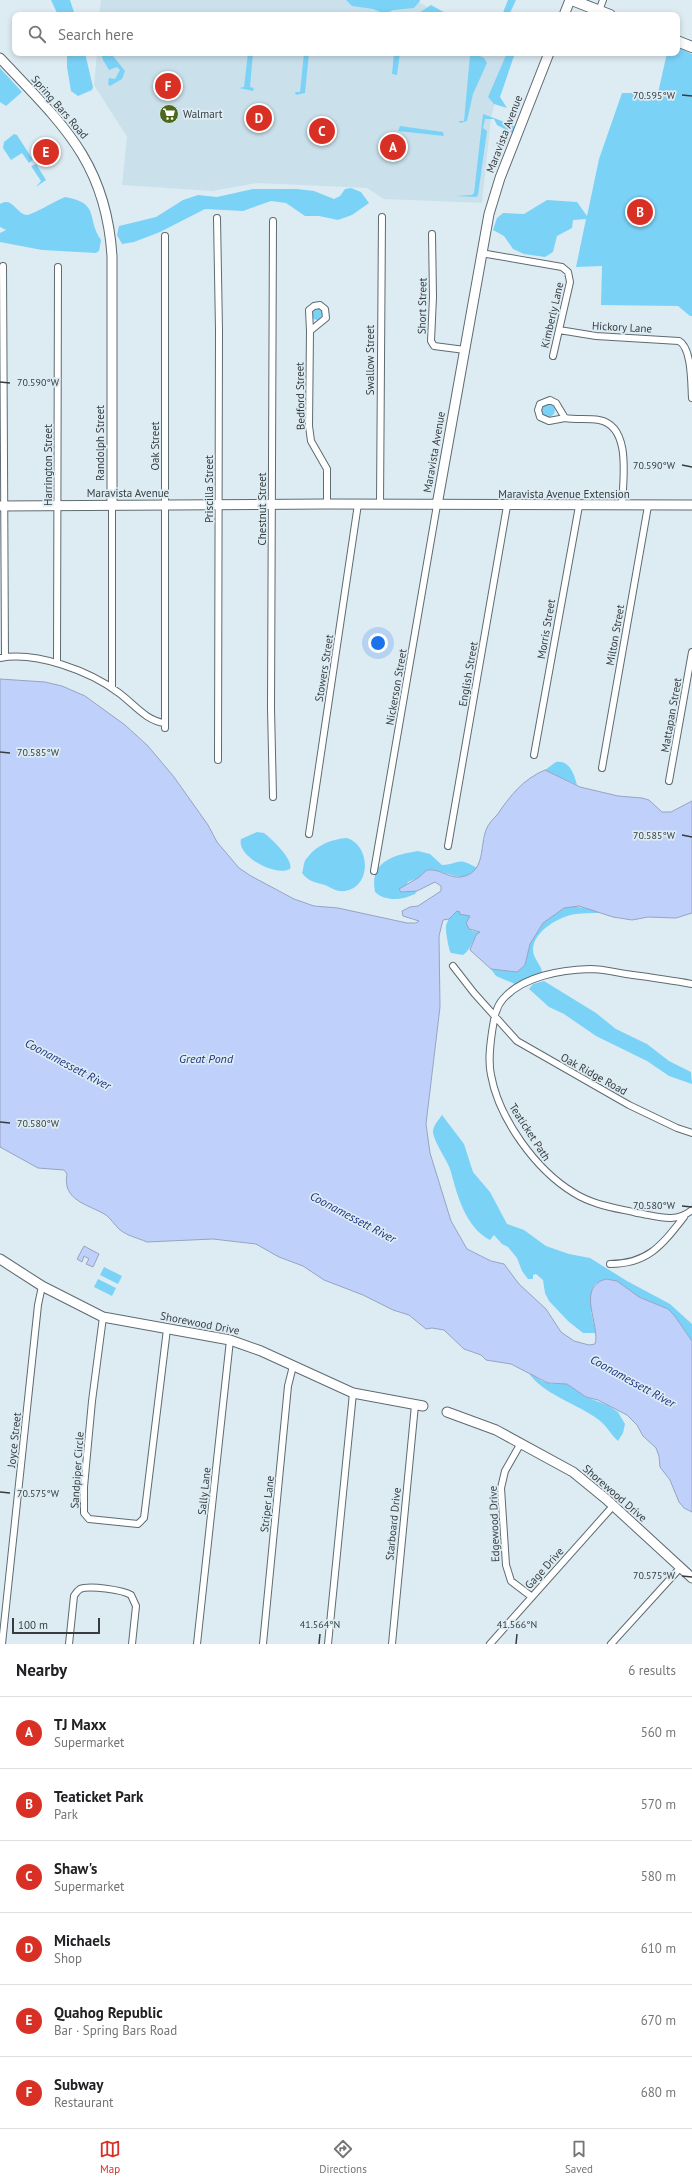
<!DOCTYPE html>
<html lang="en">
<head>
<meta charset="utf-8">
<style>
	:root { --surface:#fff; --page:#f2f2f2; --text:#202124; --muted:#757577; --line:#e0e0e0; --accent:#d93025 }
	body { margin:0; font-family:"PT Sans",sans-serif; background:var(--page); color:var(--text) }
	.scale { position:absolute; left:12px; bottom:10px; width:88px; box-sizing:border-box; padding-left:4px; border:2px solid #363c3f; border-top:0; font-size:11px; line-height:14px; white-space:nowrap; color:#363c3f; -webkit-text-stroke:3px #ddecf3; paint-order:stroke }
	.you { position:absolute; left:378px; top:643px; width:14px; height:14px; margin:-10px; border:3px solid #fff; border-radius:50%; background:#1a73e8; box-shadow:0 0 0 6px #1a73e833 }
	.badge { display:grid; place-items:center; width:26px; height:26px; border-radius:50%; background:var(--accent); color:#fff; font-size:13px; font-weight:700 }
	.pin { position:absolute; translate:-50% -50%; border:2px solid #fff; box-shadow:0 1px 4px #0006 }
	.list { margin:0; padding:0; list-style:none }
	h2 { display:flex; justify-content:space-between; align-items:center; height:52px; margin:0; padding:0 16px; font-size:17px }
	h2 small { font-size:13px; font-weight:400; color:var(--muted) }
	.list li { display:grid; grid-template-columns:26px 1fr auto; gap:12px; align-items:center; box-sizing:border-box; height:72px; padding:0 16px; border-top:1px solid var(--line) }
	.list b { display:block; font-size:15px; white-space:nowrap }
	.list p { margin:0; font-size:13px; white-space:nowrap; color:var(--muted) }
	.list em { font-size:13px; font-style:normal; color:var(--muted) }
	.icon { flex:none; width:22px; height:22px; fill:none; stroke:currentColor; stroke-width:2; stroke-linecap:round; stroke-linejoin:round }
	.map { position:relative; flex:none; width:692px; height:1644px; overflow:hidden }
	.search { position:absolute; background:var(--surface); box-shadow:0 2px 6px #0003; left:12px; right:12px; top:12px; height:44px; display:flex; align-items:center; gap:10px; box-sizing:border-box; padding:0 14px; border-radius:8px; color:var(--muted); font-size:15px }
	.sheet { height:484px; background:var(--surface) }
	nav { display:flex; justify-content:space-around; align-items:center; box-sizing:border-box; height:56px; border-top:1px solid var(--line); background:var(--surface); font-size:11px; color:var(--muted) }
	nav a { display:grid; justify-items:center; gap:2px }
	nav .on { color:var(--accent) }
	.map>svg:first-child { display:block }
	.built { fill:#cae1ec }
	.green { fill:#7bd2f7 }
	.water { fill:#bfd0fb; stroke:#96a4c3 }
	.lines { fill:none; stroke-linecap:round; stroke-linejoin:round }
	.street-casing { stroke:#5e6b71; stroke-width:8 }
	.secondary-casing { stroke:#5e6b71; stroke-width:11 }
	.primary-casing { stroke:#5e6b71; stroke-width:12 }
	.street { stroke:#fff; stroke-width:6 }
	.secondary { stroke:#fff; stroke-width:9 }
	.primary { stroke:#fff; stroke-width:10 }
	.ticks { fill:none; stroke:#363c3f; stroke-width:1.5 }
	.labels { text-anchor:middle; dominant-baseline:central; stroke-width:3.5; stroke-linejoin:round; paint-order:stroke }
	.street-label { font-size:11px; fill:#363c3f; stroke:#ddecf3 }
	.poi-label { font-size:11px; fill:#363c3f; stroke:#ddecf3; text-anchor:start }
	.water-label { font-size:12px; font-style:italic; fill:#1f3382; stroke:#ddecf3 }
	.ticks-label { font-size:10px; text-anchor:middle; fill:#363c3f; stroke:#ddecf3; stroke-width:3.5; stroke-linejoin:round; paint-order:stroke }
</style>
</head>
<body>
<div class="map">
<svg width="692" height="1644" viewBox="0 0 692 1644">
	<rect width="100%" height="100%" fill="#ddecf3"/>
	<path class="built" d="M101,0H414L444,15H99Z
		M97,53H504L508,55L491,118L482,203L384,199L367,188L257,183L212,191L122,185L127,137L94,85Z"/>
	<path class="green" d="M51,0H70L75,15H58Z
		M346,0H420V1L414,8L393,10L385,14L373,9L352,6Z
		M508,0H516L509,15H502Z
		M431,5L449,15H416Z
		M677,47L692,54V316H690L678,306L601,305L602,266L576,267L586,219L573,220L572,228L557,236L553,252L545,257L524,254L513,249L504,236L493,230L497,218L503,213L524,214L547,200L577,202L587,216L599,159L622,93H658L667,53H677Z
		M67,53H85L93,87L92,90L78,96L71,91L67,67Z
		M101,53H113V56L125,71L122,79L110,86L108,84L109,78L115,79L120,70L117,67L109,70L103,60Z
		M248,53H253L250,87L254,88L253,91L239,88L244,87Z
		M304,53H309L305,93L296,95L295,92H300Z
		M394,53H400L397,75L392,74Z
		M465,53H473L484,58L487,63L473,94L467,121L460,123L459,121H464L470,55Z
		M507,53H515L500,97L507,108L494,104L488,97Z
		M0,68L22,92L6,106L0,102Z
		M483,114L513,125L515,129L514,134L497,125L494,119H485L483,128L487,131L478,195L476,197L455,196L472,195L474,193Z
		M400,126L443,132L444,136L398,131Z
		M14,134L17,135L33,160L29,163L22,153L11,160L3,148L4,142Z
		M36,164L46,180L36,187L41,181L31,166Z
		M351,188L361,192L369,203L352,215L338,220L319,216H305L286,203L271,201L243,211L205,209L160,232L134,242L122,244L117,235L119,226L156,217L183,200L198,195L217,197L253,189H297L314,191L334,199L340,196L345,189Z
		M65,197C101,203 86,219 101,240L99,251L96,253L42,250L0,242V233L6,230L0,227V204C13,196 16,214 27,215C32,215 57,200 65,197Z
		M311 314a6 6 0 1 1 12 0a6 6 0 1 1-12 0Z
		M541 410a7 7 0 1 1 14 0a7 7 0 1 1-14 0Z
		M556,762C570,760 574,774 577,785L545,770Z
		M257,832L264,833C272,839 294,860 290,869C275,877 236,856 241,839Z
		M347,838C373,846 371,894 339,891C334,890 330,887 325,885C315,882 309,882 302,873C304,867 303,862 307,858C316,845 332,839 347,838Z
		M418,851L430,854L442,865C460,864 457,856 477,868C464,888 444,868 427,870L418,878L408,882L403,892L417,891L415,894C402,900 386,902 375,892C369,861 394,855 418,851Z
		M571,906L597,910L598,913C591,913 583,913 576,914C560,916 533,931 533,950C533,959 542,965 542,973L515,984L496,976L491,969L517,972L525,965L530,944L543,923L564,908Z
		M457,911L461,912L460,914L470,916L467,923L472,931L480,932C472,938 473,948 463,955L451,953C449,952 445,929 446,926C447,921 452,913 457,911Z
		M544,981L596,1013L616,1029L647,1044L669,1061L691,1072L692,1084L669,1076L647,1061L596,1036L564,1014L549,1007L529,989L533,984Z
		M442,1115L464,1144L473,1172L490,1192L507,1224L524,1230L546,1246L569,1254L590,1258L627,1281L670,1304L692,1324V1341L674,1315L668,1309L639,1297L617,1281L606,1279L595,1284L592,1289L591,1312L596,1333H583L568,1321L549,1301L545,1293L543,1280L536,1274L533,1275V1279H528L522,1271L517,1258L508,1247L502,1244L494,1235L490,1240C466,1228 457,1195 451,1172C449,1162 432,1140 433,1130C435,1123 438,1121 442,1115Z
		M104,1267L122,1276L118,1284L100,1275Z
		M98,1279L116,1288L112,1296L94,1287Z
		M528,1372L542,1381L552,1384H567L586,1397L607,1405L618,1412L625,1424L623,1433L618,1441C611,1435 607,1426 599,1420C578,1404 542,1394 528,1372Z"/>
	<path class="water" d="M0,679L45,682L62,686L85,696L125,725L148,746L174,777L208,825L217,842L239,868L251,876L294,899L314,906L338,908L407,923H416L419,921L403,916L402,911L410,907L418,906L441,891V886L435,882L417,891L401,892L399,889L418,878L427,870C441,868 451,881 465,876C485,870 480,846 486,830C488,824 493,819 497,815C510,796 523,779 545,770L580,787L618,796L642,798L649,800L662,812H671L692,801V913L676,918L648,917L632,920L613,917L579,906L564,908L543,923L530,944L525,965L517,972L491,969L470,950L476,935L480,932L469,929L466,923L470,916L459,914L460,912L457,911L449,919L443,920L439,936L440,1007L426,1124L430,1153L451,1221L467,1249L491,1261L504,1264L519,1284L546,1309L561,1332L574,1341L589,1345L595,1344C601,1326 575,1287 606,1279L617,1281L639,1297L668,1309L674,1315L692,1341V1512L684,1508L679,1502L670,1480L660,1467L659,1456L656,1448L643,1436L637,1425L627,1415L598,1400L586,1397L567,1384L548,1383L511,1364L486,1360L481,1355L464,1349L444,1330L432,1328L426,1329L409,1315L393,1310L363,1295L324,1280L303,1266L279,1257L256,1244L213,1239L147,1242C138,1238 127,1236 119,1229C114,1224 111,1219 106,1215C88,1204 62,1201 67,1174L64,1170L38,1168L0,1147Z
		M84,1246L99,1254L93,1267L86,1264L89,1259L84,1256L82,1262L77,1259Z"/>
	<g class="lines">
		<g class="street-casing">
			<path id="street" d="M599,11L603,0
				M217,218L219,330L218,760
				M273,221L271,708L273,797
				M432,234L433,297L431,341L434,346L465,350
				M481,253L562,267L568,272L570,282L553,356
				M3,266L5,657
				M320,305L325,309L326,318L310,331L309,310L314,306Z
				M559,330L596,336L679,341C692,348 691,383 692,398
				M310,331L309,426L311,441L327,469V504
				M550,400L556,403L565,418L549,421L540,417L538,410L540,404Z
				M565,418C576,420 588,418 599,420C632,426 623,480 622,505
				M380,504L382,217
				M112,506V688
				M0,658C36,651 90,671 119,693C134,704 146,721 165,723
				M57,663L58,267
				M165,728V236
				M534,755L579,506
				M602,768L648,506
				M669,781L692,652
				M309,834L358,504
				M448,846L507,506
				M374,871L437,505
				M453,966L474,993L517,1041L629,1105L677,1128L692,1133
				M692,984C670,980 648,977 626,974C614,972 602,969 590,969C562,970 523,976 503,999C495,1008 494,1020 492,1032C490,1046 488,1061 491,1075C499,1119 536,1170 574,1193C593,1205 616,1208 637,1213C657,1216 675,1224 692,1210
				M610,1264C648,1264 662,1245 684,1217
				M103,1317L92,1401L84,1487V1513L89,1519L138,1524L144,1518L167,1329
				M521,1443L505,1471L501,1488L506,1565L511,1581L532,1597
				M2,1644L38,1305L42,1286
				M69,1644L74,1596C76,1593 77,1591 80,1589C89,1585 123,1590 131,1595L136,1606L132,1644
				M197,1644L230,1340
				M263,1644L288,1386L293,1366
				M328,1644L353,1393
				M392,1644L415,1405
				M490,1644L613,1506
				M611,1644L680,1568"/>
		</g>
		<g class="secondary-casing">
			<path id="secondary" d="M564,15L570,0
				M0,58C61,123 106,161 112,256V506
				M437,505L489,214L500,178L549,53
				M0,506L327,504L692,505
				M0,1259L42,1286L103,1317L230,1340L261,1351L353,1393L423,1406
				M447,1412L496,1430L573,1472L606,1499L692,1578"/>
		</g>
		<g class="primary-casing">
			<path id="primary" d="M572,0L610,15
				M677,41L692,47"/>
		</g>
		<use href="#street" class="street"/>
		<use href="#secondary" class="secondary"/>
		<use href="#primary" class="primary"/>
	</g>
	<path class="ticks" d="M682,95L692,96M0,382L10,383M682,465L692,467M0,752L10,753M682,835L692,837M0,1122L10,1123M682,1206L692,1207M0,1492L10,1493M682,1576L692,1577M319,1644L320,1634M516,1644L517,1634"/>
	<defs>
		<g id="supermarket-disc" transform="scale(1)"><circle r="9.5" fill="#4d681a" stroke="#ddecf3"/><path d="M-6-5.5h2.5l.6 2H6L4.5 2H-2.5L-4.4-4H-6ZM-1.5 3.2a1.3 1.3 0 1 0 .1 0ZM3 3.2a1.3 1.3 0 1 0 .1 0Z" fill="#fff"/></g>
	</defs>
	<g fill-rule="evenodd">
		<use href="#supermarket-disc" x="169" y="114"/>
	</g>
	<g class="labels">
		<g class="street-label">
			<text transform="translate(60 107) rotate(49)">Spring Bars Road</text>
			<text transform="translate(504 134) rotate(-69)">Maravista Avenue</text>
			<text transform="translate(422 306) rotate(-89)">Short Street</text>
			<text transform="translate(552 315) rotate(-77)">Kimberly Lane</text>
			<text transform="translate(622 327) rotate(3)">Hickory Lane</text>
			<text transform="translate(370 360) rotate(-90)">Swallow Street</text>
			<text transform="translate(300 396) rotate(-91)">Bedford Street</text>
			<text transform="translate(100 443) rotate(-90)">Randolph Street</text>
			<text transform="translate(155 446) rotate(-90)">Oak Street</text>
			<text transform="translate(434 452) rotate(-80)">Maravista Avenue</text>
			<text transform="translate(48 465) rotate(-90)">Harrington Street</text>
			<text transform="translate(209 489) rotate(-90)">Priscilla Street</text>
			<text x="128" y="493">Maravista Avenue</text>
			<text x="564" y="494">Maravista Avenue Extension</text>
			<text transform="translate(262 509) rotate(-90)">Chestnut Street</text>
			<text transform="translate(546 629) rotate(-80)">Morris Street</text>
			<text transform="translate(615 635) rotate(-80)">Milton Street</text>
			<text transform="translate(324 668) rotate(-81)">Stowers Street</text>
			<text transform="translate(468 674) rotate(-80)">English Street</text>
			<text transform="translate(396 687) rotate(-80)">Nickerson Street</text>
			<text transform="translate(671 715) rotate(-80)">Mattapan Street</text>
			<text transform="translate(594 1074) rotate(29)">Oak Ridge Road</text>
			<text transform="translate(530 1132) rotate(57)">Teaticket Path</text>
			<text transform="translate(200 1323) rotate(11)">Shorewood Drive</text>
			<text transform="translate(14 1440) rotate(-84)">Joyce Street</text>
			<text transform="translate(77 1470) rotate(-86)">Sandpiper Circle</text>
			<text transform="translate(204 1491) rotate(-84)">Sally Lane</text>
			<text transform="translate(615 1493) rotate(41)">Shorewood Drive</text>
			<text transform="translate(267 1504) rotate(-84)">Striper Lane</text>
			<text transform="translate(393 1524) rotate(-84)">Starboard Drive</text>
			<text transform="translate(494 1524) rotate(-92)">Edgewood Drive</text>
			<text transform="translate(544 1568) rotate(-48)">Gage Drive</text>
		</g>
		<g class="poi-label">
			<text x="183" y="114">Walmart</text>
		</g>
		<g class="water-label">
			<text x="206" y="1058">Great Pond</text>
			<text transform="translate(68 1064) rotate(28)">Coonamessett River</text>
			<text transform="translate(353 1217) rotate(28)">Coonamessett River</text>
			<text transform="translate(633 1381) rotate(29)">Coonamessett River</text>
		</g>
	</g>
	<g class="ticks-label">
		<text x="654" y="99">70.595°W</text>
		<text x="38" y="386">70.590°W</text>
		<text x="654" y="469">70.590°W</text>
		<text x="38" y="756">70.585°W</text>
		<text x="654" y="839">70.585°W</text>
		<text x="38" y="1127">70.580°W</text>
		<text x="654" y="1209">70.580°W</text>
		<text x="38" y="1497">70.575°W</text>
		<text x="654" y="1579">70.575°W</text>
		<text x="320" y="1628">41.564°N</text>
		<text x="517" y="1628">41.566°N</text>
	</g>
</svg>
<div class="scale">100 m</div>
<div class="you"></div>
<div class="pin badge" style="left:393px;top:147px">A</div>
<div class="pin badge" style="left:640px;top:212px">B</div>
<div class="pin badge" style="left:322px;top:131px">C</div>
<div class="pin badge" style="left:259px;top:118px">D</div>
<div class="pin badge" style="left:46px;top:152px">E</div>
<div class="pin badge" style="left:168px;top:86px">F</div>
<div class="search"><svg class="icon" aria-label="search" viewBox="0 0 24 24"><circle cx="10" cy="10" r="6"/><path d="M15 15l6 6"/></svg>Search here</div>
</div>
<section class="sheet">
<h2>Nearby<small>6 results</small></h2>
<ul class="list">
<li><span class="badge">A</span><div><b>TJ Maxx</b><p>Supermarket</p></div><em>560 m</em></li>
<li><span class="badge">B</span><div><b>Teaticket Park</b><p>Park</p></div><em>570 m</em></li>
<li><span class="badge">C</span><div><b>Shaw's</b><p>Supermarket</p></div><em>580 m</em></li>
<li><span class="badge">D</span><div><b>Michaels</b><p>Shop</p></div><em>610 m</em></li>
<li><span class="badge">E</span><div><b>Quahog Republic</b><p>Bar · Spring Bars Road</p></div><em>670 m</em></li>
<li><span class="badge">F</span><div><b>Subway</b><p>Restaurant</p></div><em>680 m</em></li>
</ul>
</section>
<nav>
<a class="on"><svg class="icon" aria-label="map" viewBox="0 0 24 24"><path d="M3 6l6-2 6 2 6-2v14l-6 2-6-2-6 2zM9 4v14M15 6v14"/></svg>Map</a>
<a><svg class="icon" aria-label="directions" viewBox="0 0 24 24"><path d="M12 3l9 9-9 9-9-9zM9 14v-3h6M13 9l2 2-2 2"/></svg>Directions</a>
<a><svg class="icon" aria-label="saved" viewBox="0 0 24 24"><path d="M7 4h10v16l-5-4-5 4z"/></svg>Saved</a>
</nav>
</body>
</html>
